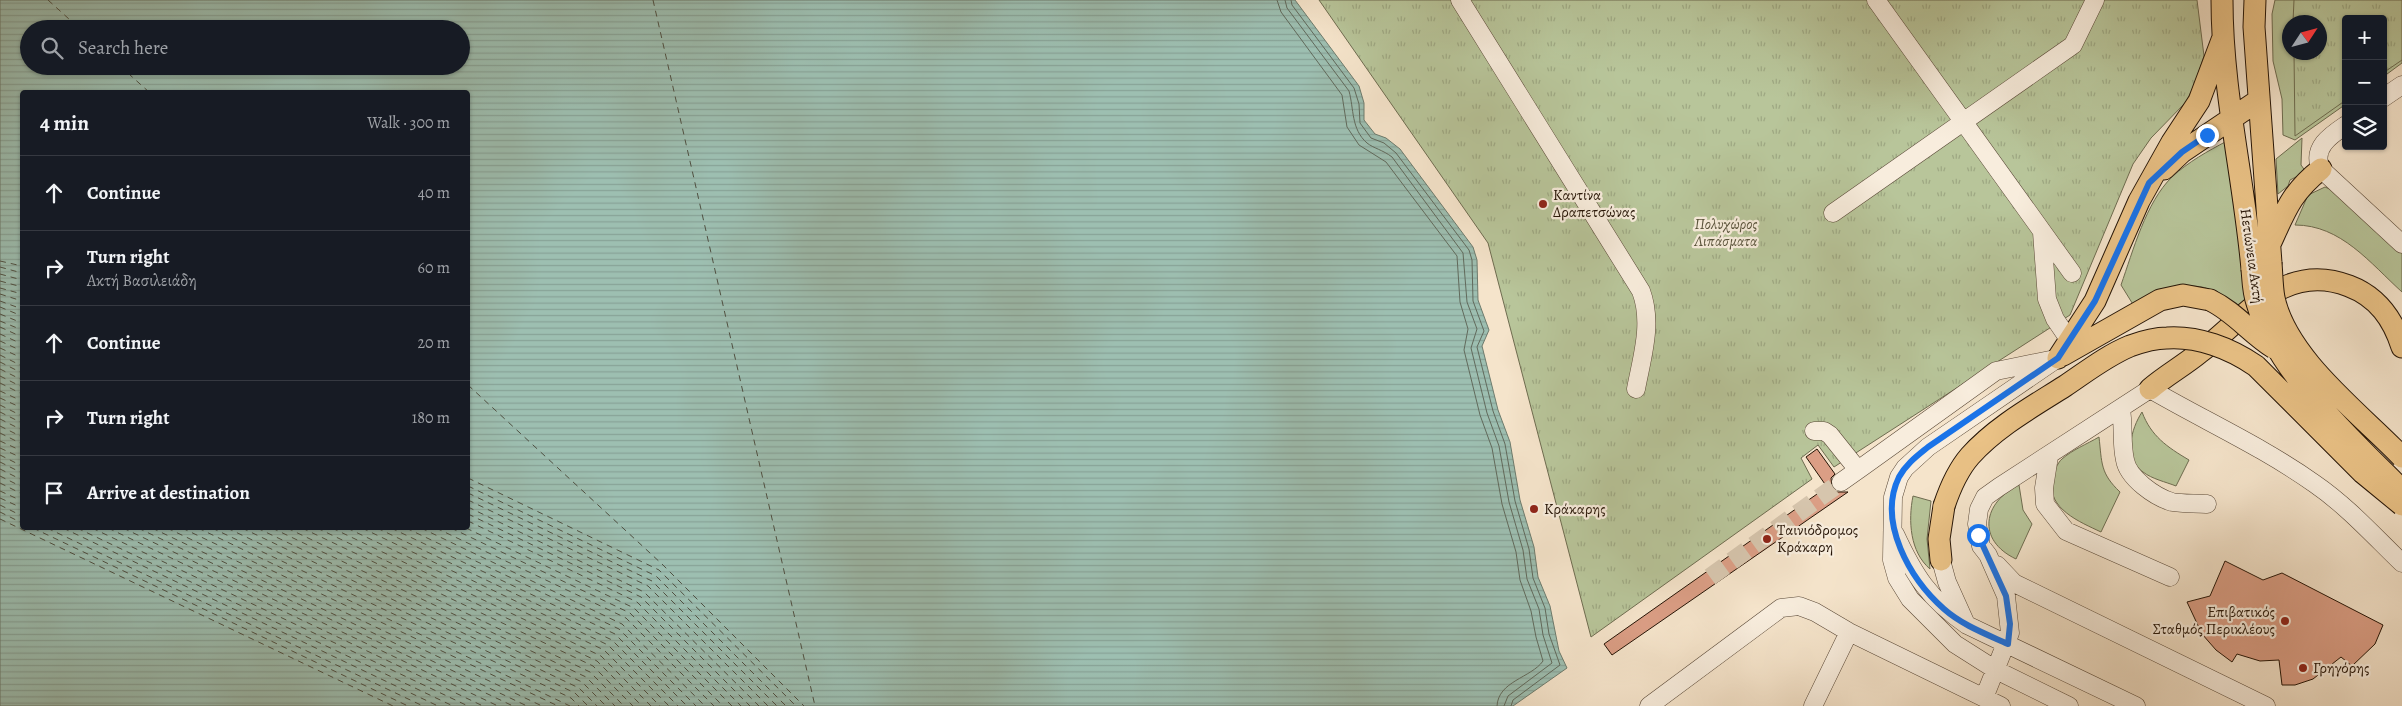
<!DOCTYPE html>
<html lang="en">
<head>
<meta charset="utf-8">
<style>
	:root { --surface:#171b24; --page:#242831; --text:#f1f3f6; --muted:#9ea1a6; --line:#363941 }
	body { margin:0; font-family:Alegreya,serif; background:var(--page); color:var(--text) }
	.controls { position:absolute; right:15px; top:15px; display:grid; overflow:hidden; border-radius:5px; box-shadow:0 1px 4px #0004 }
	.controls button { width:45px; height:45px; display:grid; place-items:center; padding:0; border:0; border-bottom:1px solid var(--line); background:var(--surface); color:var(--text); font:25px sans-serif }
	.compass { position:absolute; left:2282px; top:15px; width:45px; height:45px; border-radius:50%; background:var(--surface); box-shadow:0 1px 4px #0004; rotate:54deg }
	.stop { position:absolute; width:15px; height:15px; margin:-11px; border:4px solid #1a73e8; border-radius:50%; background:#fff }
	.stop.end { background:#1a73e8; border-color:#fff; box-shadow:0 1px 5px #0008 }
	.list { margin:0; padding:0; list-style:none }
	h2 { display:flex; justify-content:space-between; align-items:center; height:65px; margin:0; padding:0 20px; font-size:21px }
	h2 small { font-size:16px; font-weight:400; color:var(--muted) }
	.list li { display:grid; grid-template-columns:32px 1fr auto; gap:15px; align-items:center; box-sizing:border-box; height:75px; padding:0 20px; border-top:1px solid var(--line) }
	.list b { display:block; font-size:19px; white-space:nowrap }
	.list p { margin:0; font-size:16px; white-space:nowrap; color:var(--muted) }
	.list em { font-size:16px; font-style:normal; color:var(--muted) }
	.icon { flex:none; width:28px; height:28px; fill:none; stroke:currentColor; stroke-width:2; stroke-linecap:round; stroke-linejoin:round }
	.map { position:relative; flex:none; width:2402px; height:706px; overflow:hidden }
	.search { position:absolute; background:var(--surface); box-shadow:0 1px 4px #0004; left:20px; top:20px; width:450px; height:55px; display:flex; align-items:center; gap:12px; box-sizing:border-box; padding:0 18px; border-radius:28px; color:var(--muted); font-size:19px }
	.panel { position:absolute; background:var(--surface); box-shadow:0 1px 4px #0004; left:20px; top:90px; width:450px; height:440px; border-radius:5px }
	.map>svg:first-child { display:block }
	.grass { fill:#b8c59a; stroke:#6e6c50; fill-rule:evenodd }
	.park { fill:url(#park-tufts); stroke:#6e6c50 }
	.water { fill:url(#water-rules); stroke:#6d7b6d; fill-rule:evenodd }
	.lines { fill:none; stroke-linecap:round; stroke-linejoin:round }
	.shore { stroke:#616a5c; stroke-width:1 }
	.ferry { stroke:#4f5042; stroke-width:1; stroke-dasharray:6 5; stroke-linecap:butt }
	.building { fill:#db9e85; stroke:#251406 }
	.minor-tunnel { stroke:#d6c5ad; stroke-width:18; stroke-dasharray:18 9; stroke-linecap:butt }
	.minor-casing { stroke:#594837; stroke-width:19 }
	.major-casing { stroke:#251406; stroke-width:23 }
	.minor { stroke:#f8eddd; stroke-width:18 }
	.major { stroke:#eac286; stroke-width:21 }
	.major-bridge-casing { stroke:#251406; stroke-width:23; stroke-linecap:butt }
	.major-bridge { stroke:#eac286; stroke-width:21 }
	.route { stroke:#1a73e8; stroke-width:6 }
	.poi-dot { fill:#8f2418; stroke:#f8eddd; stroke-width:2 }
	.labels { text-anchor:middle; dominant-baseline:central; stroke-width:4.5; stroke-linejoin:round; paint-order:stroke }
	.poi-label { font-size:15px; fill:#251406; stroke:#f8eddd; text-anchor:start }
	.park-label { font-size:15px; font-style:italic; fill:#58523a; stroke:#f8eddd }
	.street-label { font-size:15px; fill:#251406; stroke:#f8eddd }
</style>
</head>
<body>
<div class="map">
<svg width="2402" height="706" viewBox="0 0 2402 706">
	<defs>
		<pattern id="park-tufts" width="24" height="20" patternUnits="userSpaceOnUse" patternTransform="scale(1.25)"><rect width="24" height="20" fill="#b8c59a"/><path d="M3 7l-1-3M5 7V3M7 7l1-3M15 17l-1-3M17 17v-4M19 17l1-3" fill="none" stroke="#9ea883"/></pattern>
		<pattern id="water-rules" width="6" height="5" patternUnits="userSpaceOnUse" patternTransform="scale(1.25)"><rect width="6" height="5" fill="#9dbfb1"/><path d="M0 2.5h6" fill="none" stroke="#87a397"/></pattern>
	</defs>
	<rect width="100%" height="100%" fill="#f5e4cb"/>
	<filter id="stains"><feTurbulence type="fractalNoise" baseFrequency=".004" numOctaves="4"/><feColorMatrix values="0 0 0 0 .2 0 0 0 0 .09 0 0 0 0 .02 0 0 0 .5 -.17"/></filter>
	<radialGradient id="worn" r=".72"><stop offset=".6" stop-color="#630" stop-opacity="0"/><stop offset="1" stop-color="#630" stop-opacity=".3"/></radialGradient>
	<path class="grass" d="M2275,0H2402V63L2383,77V19H2346V104L2295,140L2283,135L2282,99L2273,61L2272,14ZM2290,22H2320V52H2290Z
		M2302,138L2301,165L2306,172L2290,180L2288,186L2278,194L2276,159Z
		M2227,141L2253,324C2240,314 2228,300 2214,292C2190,276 2157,297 2134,306L2121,285C2133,251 2146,202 2172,177C2188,162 2208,151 2227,141Z
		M2325,187L2334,191L2402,253V292C2370,263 2341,225 2295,225L2308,195Z
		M2142,412C2151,436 2167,447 2189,460L2176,486C2166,482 2152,479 2143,472C2123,458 2131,429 2142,412Z
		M2099,437C2102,463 2100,473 2120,492L2101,532C2080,522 2047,509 2052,480C2054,473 2057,463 2062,459C2072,450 2087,444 2099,437Z
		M2019,485L2023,510L2032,524L2016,559C1976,540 1983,502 2019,485Z
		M1913,496L1931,501L1927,539L1930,569C1910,552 1908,521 1913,496Z"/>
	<path class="park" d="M1319,0H2197L2204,56L2195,84L2186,102L2151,138L2133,164L2070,315L1834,467L1818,445L1801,458L1812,479L1591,637L1488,243Z
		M2294,0H2402V60L2383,73V19H2346V100L2295,136L2294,53L2320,52V22H2293Z"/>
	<path class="water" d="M0,0H1295L1359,86L1364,103V120L1375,134L1386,138L1400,149L1473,247L1477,260L1478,300L1489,330L1482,346L1498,410L1510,442L1520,500L1534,547L1538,577L1550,606L1559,651L1567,668L1513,706H0ZM29,29H461V66H29ZM22,92H468V528H22Z"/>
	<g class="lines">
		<path class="shore" d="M1277,0L1281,12L1342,95L1347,127L1359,145L1386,162L1457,256L1460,302L1468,329L1464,350L1480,415L1492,448L1502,504L1516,552L1520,580L1531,611L1536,637L1543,661C1531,678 1498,681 1497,706
			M1285,0L1287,8L1349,91C1354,109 1351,129 1367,143C1373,148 1383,150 1392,157L1463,253L1467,302L1477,329L1471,348L1487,413L1499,446L1509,502L1523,550L1527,579L1539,609L1543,635L1552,663L1508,696L1504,706
			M1291,0L1292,5L1354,88L1359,104L1360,123L1371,138L1384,143L1396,153L1469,250L1472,260L1473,301L1484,331L1477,347L1493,411L1505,444L1515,501L1529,549L1533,578L1545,608L1549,634L1560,665L1513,700L1511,706"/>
		<path class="ferry" d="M48,0L80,29
			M653,0L815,706
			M120,66L149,92
			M0,261L22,266
			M0,267L22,273
			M0,274L22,280
			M0,281L22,287
			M0,288L22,294
			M0,294L22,301
			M0,301L22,309
			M0,307L22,316
			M0,314L22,323
			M0,321L22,330
			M0,327L22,337
			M0,334L22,344
			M0,341L22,351
			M0,348L22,358
			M0,355L22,366
			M0,362L22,373
			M0,369L22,380
			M0,376L22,387
			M0,383L22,394
			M468,385L663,565L804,706
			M0,391L22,401
			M0,398L22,408
			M0,405L22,416
			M0,412L22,423
			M0,419L22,430
			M0,426L22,437
			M0,433L22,444
			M0,441L22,451
			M0,448L22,458
			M0,455L22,466
			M0,462L22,473
			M0,469L22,480
			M0,476L22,487
			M468,478L659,570L796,706
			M0,483L22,494
			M468,486L656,576L786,706
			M0,491L22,501
			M468,493L652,581L777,706
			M0,498L22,508
			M468,500L648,586L768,706
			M0,505L22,516
			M468,507L644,592L759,706
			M0,512L22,523
			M468,514L641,597L750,706
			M0,519L393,706
			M468,521L637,602L741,706
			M33,528L408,706
			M47,528L423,706
			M63,528L438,706
			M77,528L453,706
			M92,528L468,706
			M108,528L483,706
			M123,528L498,706
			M138,528L513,706
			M152,528L527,706
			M167,528L542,706
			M182,528L558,706
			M198,528L570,706
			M212,528L571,698L579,706
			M227,528L575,693L588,706
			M242,528L579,688L597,706
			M257,528L582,682L606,706
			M272,528L586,677L615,706
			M287,528L590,672L624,706
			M302,528L593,666L633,706
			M317,528L597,661L642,706
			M332,528L601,656L651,706
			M347,528L604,650L660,706
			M362,528L608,645L669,706
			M377,528L612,640L678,706
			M391,528L615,634L687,706
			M406,528L619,629L696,706
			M421,528L622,624L705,706
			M436,528L626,618L714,706
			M451,528L630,613L723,706
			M466,528L634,608L732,706"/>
	</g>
	<path class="building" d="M1817,449L1835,474L1831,478L1832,488L1837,492H1848L1612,655L1604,644L1827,487L1806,457Z
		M2225,561L2263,580L2282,573L2383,625L2375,644L2352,666L2341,657L2313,679L2295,685H2282L2279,660L2260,661L2237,654L2232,662L2216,650L2202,634L2187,602L2210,596Z"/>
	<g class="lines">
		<path class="minor-tunnel" d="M1710,577L1841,482"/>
		<g class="minor-casing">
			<path id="minor" d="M1460,0L1641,291C1653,323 1642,357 1636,389
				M1876,0L2072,273
				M2383,98L2402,85
				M2346,125C2331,135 2311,148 2321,169L2402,244
				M1833,213L2073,45L2095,0
				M2042,232L2047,299L2055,319L2070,341
				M2058,358L1928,447L1905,468L1899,477L1893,497L1892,560L1897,578L1910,599L1955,644L1996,670L2069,706
				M2121,410C2124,426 2121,443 2125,460C2128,478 2155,497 2172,502C2183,504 2196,503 2207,504
				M1814,431H1824L1830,435L1858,470L1996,371L2050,360
				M2049,456L2044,488L2045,504L2066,531L2170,577
				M1841,482L1858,470
				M1895,534C1914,575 1929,599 1967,625L2136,706
				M1941,560L1947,582L1965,622
				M1997,565L2014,583L2266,706
				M1984,698L2010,633L2006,596L1988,555L1981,546L1977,524L1979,509L1985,497L1999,487L2150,389C2205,421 2263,447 2315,484C2347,506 2374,536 2402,563
				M1649,706L1781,608L1799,606L1815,612L1849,632L2001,706
				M1813,706L1849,632"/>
		</g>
		<g class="major-casing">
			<path id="major" d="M2222,0C2222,91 2244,179 2252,269
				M2255,0L2254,27L2271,263
				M2164,169L2182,152L2259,100
				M2271,242C2286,209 2292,192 2321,169
				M2063,355L2160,300L2183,295L2210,300
				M2058,358L2095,301L2139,201L2172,142L2199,101L2222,40
				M2150,389C2165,376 2183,366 2199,353C2245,319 2283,260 2349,286C2378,297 2393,319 2402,347
				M1941,560L1939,539L1944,506"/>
		</g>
		<use href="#minor" class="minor"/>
		<use href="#major" class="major"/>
		<g class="major-bridge-casing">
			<path id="major-bridge" d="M2271,263C2272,275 2272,287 2274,298C2287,359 2360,413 2402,457
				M2252,269C2253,280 2253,292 2257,303C2277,372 2349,437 2399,487
				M2210,300C2235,312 2251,334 2274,348
				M1944,506C1950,488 1957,471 1970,456C1996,427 2032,407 2065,386C2086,372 2106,356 2130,346C2141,342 2154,338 2167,338C2198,336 2230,348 2256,366L2363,473L2402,505"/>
		</g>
		<use href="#major-bridge" class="major-bridge"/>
	</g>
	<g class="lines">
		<path class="route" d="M1978,535L2006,596L2010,624L2008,644C1986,634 1962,625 1944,609C1910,579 1877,522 1899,477C1906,464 1917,456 1928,447L2058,358L2095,301L2149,183L2182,152L2207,135"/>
	</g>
	<g class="poi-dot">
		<circle cx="1543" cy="204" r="5"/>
		<circle cx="1534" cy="509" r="5"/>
		<circle cx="1767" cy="539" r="5"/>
		<circle cx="2285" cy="621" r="5"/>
		<circle cx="2303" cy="668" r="5"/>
	</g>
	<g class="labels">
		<g class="poi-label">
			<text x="1553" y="195">Καντίνα<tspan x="1553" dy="17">Δραπετσώνας</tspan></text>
			<text x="1544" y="509">Κράκαρης</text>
			<text x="1777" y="530">Ταινιόδρομος<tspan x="1777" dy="17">Κράκαρη</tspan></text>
			<text x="2275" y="612" text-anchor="end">Επιβατικός<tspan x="2275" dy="17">Σταθμός Περικλέους</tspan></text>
			<text x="2313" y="668">Γρηγόρης</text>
		</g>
		<g class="park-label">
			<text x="1726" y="224">Πολυχώρος<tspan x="1726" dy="17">Λιπάσματα</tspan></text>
		</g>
		<g class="street-label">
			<text transform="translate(2252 256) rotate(82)">Ηετιώνεια Ακτή</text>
		</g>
	</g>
	<rect width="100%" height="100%" filter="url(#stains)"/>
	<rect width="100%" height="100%" fill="url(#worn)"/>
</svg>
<div class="controls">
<button>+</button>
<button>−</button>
<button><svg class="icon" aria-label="layers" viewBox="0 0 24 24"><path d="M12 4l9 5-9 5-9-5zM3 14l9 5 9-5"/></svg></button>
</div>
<svg class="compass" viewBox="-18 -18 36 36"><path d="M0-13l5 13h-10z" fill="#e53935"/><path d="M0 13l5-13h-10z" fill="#9ea1a6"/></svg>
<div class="stop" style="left:1978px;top:535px"></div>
<div class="stop end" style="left:2207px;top:135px"></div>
<div class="search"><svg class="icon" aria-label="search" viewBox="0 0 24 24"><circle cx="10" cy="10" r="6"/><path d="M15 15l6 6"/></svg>Search here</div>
<section class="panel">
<h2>4 min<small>Walk · 300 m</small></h2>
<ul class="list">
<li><svg class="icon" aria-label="ahead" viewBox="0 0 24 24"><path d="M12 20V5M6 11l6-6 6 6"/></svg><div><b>Continue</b></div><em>40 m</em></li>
<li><svg class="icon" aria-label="right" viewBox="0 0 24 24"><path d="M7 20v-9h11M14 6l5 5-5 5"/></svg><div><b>Turn right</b><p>Ακτή Βασιλειάδη</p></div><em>60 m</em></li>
<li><svg class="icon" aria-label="ahead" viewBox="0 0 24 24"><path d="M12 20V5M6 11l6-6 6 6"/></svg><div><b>Continue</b></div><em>20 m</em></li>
<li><svg class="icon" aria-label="right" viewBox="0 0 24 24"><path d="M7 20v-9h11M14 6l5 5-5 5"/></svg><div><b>Turn right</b></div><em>180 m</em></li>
<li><svg class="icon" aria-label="arrive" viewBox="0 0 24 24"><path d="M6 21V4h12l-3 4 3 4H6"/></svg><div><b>Arrive at destination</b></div></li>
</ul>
</section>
</div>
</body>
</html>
